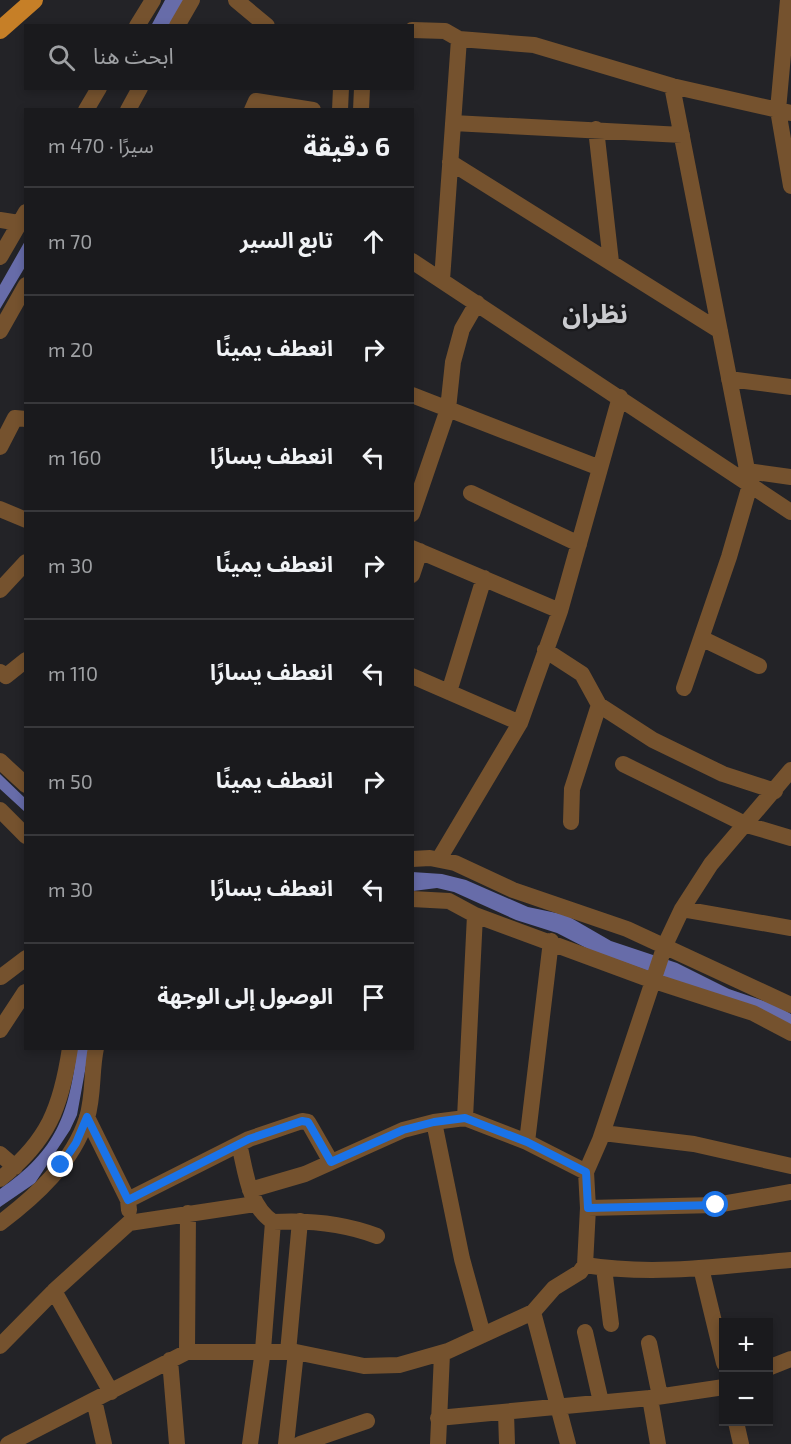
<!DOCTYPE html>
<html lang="ar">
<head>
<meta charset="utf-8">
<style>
	:root { --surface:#1a1a1d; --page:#232326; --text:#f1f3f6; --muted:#9fa1a4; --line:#38383b }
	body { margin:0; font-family:"Exo 2","Noto Sans Arabic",sans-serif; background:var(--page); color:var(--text); direction:rtl }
	.controls { position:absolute; right:18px; bottom:18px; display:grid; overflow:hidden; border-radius:0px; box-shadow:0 3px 9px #0003 }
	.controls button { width:54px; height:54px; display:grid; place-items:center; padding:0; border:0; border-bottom:2px solid var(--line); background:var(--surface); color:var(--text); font:30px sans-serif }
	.stop { position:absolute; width:18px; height:18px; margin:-14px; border:4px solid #1a73e8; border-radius:50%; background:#fff }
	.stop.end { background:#1a73e8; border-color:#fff; box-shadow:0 2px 6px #0008 }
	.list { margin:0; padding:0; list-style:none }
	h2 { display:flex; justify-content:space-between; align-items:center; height:78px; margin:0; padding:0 24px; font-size:26px }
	h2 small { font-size:20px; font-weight:400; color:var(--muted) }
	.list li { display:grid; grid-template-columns:39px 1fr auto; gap:18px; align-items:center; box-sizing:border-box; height:108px; padding:0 24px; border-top:2px solid var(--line) }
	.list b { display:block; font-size:22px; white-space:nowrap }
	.list em { font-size:20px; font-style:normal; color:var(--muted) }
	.icon { flex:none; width:33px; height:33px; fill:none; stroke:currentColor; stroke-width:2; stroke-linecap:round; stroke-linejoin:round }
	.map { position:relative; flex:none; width:791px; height:1444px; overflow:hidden; direction:ltr }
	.search { position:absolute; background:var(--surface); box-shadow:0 3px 9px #0003; left:24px; top:24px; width:390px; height:66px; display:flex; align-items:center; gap:15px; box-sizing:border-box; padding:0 21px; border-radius:0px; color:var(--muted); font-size:22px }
	.panel { position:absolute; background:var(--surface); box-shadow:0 3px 9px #0003; left:24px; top:108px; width:390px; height:942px; border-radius:0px; direction:rtl }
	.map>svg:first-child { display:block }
	.water { fill:#676ca9 }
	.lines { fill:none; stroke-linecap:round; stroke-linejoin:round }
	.minor { stroke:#75522e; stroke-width:16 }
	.major { stroke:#c67f27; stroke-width:18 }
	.route { stroke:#1a73e8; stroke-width:8 }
	.labels { text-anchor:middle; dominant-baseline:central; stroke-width:5; stroke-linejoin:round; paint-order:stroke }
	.quarter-label { font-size:26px; font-weight:bold; fill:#cacbcf; stroke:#1a1a1d }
</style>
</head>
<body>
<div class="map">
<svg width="791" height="1444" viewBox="0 0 791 1444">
	<rect width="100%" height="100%" fill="#232327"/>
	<path class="water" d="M165,0H185L170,25L151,26Z
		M25,241V267L0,309V285Z
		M0,774L25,798V812L0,789Z
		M412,872L442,874L466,880L528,907L566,915L611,941L677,963L729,989L776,1005L791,1014V1029L690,986L590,950L557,933L516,920L454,892L437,888L413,891Z
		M77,1049H89L77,1115L70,1130L35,1183L0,1207V1189C57,1150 69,1114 77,1049Z"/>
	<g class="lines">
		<path class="minor" d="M236,0L267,26
			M788,0L778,110L791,186
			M137,26L153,0
			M177,26L192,0
			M412,30L445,31L459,39L534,45L672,86L791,113
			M672,86L750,485L729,557L684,688
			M86,110L99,88
			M128,110L140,88
			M252,110L256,101L313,110
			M340,110L341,88
			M361,110L362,88
			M453,123L682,135
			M596,129L611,262
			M450,162L720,331
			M0,220L19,223
			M0,257L26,212
			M412,261L791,512
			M442,280L459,39
			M0,331L26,285
			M729,379L791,387
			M412,395L600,468
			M0,447L15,418L26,419
			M747,471L791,477
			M471,493L579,544
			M0,509L26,520
			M412,514L448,409L453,362L462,329L477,303
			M412,548L560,611
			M412,575L420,551
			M0,590L26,562
			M703,639L759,666
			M545,650L582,674L599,705L653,740L723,774L775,791
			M0,672L6,676L26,660
			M412,676L520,723
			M449,692L484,578
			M0,761L26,785
			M623,764L747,825L791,838
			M0,810L26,836
			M571,822L572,789L599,705
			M412,859L430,858L455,863L513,890L627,929L791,1005
			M439,859L520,723L560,611L620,397
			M412,899L449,901L475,915L651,980L753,1013L791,1033
			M682,909L791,928
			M1,977L26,958
			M0,1030L25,992
			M87,1117L128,1200L129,1210
			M465,1118L475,915
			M434,1122L462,1259L483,1335
			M603,1133L694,1144L791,1166
			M527,1142L551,941
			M239,1144C246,1172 248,1205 273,1222L263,1350L250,1444
			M0,1154L15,1167
			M0,1179C48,1141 61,1108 70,1048
			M250,1190L305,1174L403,1130L434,1122L465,1118L527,1142L586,1172
			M128,1200L249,1139L302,1121L308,1122L311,1127L331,1162
			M588,1208L716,1205L791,1192
			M273,1222C309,1220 343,1223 377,1236
			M0,1223C36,1196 73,1162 87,1118C94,1095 91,1071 96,1048
			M585,1265C652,1276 724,1266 791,1260
			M604,1268L611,1324
			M701,1268L724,1363
			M54,1291L111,1392
			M585,1332L601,1402
			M649,1343L660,1396
			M0,1346L54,1291L129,1223L255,1204
			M187,1352L188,1213
			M288,1352L300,1221
			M170,1360L177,1444
			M768,1368L791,1359
			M650,1398L658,1444
			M94,1400L104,1444
			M506,1413L507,1444
			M438,1418L650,1398L724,1387
			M736,1422L741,1444
			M8,1444L187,1352H296L364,1366L399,1365L448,1351L533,1312
			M286,1444L296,1352
			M300,1444L367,1421
			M438,1444L442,1354
			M568,1444L533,1312L554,1288L580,1272L585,1265L588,1208L586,1172L600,1140L665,945L682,909L711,864L791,770"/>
		<path class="major" d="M0,30L34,0"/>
	</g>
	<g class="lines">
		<path class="route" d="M61,1165L76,1143L87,1117L128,1200L249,1139L302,1121L308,1122L311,1127L331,1162L403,1130L434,1122L465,1118L527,1142L586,1172L588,1208L716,1205"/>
	</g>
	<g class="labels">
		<g class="quarter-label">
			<text x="595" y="312">نظران</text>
		</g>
	</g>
</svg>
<div class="controls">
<button>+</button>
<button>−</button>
</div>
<div class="stop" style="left:716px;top:1205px"></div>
<div class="stop end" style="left:61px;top:1165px"></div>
<div class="search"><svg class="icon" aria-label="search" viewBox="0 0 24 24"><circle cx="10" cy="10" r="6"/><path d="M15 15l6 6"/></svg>ابحث هنا</div>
<section class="panel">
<h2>6 دقيقة<small>سيرًا · 470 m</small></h2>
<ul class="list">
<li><svg class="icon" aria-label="ahead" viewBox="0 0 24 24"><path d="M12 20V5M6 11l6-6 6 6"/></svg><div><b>تابع السير</b></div><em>70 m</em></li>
<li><svg class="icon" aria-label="right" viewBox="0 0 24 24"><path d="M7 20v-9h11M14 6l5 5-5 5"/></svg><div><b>انعطف يمينًا</b></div><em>20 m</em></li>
<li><svg class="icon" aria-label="left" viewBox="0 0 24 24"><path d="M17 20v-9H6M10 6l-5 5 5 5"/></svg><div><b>انعطف يسارًا</b></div><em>160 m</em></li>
<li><svg class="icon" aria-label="right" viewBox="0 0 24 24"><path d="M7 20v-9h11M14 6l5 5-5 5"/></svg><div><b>انعطف يمينًا</b></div><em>30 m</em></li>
<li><svg class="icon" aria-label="left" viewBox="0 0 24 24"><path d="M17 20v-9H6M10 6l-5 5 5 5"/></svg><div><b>انعطف يسارًا</b></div><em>110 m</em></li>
<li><svg class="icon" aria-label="right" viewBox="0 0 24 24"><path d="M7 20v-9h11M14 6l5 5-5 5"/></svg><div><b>انعطف يمينًا</b></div><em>50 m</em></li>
<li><svg class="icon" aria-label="left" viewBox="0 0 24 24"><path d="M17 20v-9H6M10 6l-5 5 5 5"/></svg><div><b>انعطف يسارًا</b></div><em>30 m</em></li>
<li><svg class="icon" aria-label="arrive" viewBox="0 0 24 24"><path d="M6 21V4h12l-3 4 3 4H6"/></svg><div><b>الوصول إلى الوجهة</b></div></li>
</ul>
</section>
</div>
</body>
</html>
